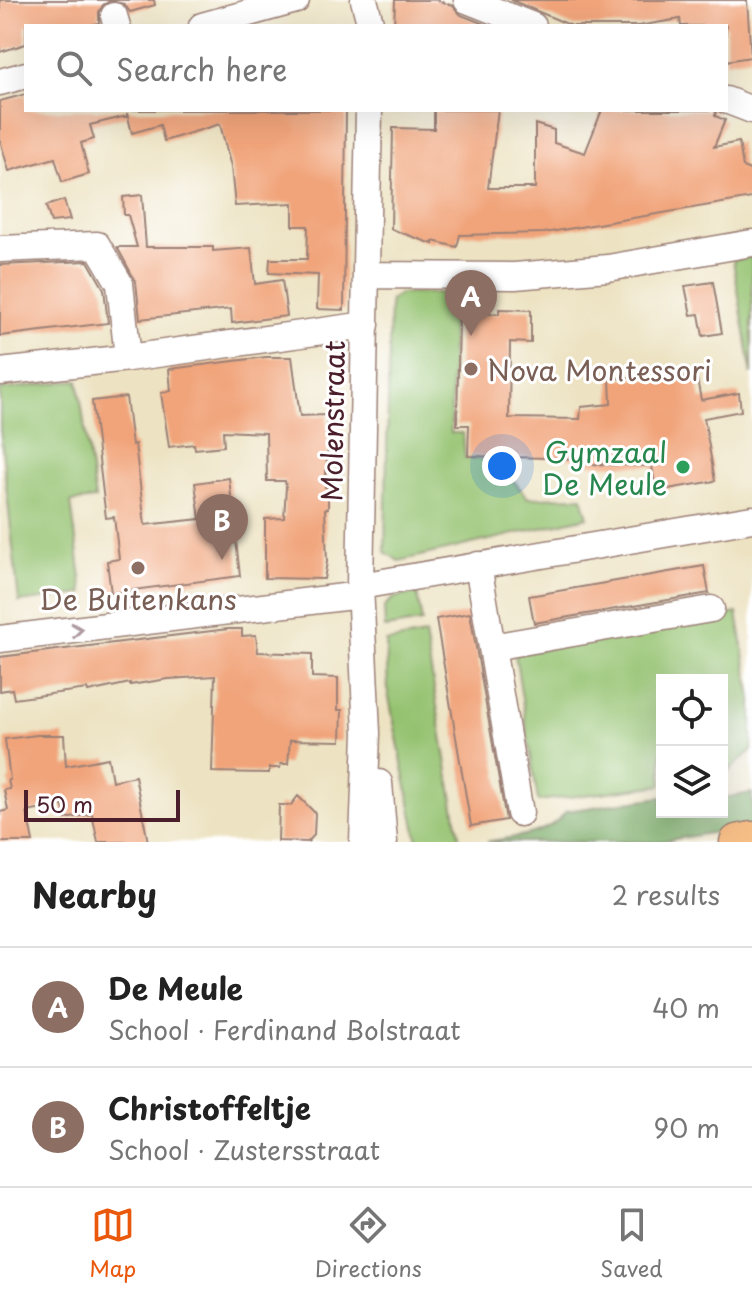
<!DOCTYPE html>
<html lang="en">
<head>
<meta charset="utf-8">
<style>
	:root { --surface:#fff; --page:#f6f6f6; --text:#222; --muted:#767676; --line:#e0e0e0; --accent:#ea580c }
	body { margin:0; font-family:"Playpen Sans",sans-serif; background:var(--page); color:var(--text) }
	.controls { position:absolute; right:24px; bottom:24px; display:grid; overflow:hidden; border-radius:0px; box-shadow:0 8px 32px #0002 }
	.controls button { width:72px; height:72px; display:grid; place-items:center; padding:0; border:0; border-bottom:2px solid var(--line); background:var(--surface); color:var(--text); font:40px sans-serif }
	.scale { position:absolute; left:24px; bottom:20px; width:156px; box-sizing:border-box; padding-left:8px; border:4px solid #4a1f2b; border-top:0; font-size:22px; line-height:28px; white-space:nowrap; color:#4a1f2b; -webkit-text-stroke:6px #fff; paint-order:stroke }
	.you { position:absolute; left:502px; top:466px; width:28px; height:28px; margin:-20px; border:6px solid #fff; border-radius:50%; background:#1a73e8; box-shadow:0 0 0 12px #1a73e833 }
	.badge { display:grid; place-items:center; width:52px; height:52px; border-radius:50%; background:var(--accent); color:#fff; font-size:26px; font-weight:700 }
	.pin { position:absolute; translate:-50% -66px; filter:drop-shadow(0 2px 4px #0008) }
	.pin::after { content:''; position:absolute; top:42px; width:28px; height:24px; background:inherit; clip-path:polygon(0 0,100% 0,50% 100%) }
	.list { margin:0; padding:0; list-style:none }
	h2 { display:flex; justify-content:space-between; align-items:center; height:104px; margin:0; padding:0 32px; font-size:34px }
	h2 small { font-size:26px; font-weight:400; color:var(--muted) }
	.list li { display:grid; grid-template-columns:52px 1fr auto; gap:24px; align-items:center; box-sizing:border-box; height:120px; padding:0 32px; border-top:2px solid var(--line) }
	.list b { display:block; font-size:30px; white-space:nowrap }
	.list p { margin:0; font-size:26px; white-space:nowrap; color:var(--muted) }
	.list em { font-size:26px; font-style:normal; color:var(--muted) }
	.icon { flex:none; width:44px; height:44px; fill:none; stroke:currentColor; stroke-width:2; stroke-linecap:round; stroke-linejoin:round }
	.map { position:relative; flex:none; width:752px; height:842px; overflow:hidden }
	.search { position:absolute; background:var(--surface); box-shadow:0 8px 32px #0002; left:24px; right:24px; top:24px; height:88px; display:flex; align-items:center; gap:20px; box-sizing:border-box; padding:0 28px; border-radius:0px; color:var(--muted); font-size:30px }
	.sheet { height:344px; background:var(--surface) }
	nav { display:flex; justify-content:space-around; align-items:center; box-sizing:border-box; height:112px; border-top:2px solid var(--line); background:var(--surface); font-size:22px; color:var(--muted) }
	nav a { display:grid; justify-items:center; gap:4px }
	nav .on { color:var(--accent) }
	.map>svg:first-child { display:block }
	.green { fill:#94c270; stroke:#6f704e; stroke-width:2 }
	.forest { fill:#77a862; stroke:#606446; stroke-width:2 }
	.building { fill:#f1a47a }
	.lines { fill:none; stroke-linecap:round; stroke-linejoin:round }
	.minor-casing { stroke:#9c8177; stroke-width:29 }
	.major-casing { stroke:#9c8177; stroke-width:37 }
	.minor { stroke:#fff; stroke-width:26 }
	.major { stroke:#f6be87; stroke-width:34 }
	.oneway { stroke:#ae9aa0 }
	.education-dot { fill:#8d6e63; stroke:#fff; stroke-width:3 }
	.leisure-dot { fill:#2e9e5b; stroke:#fff; stroke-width:3 }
	.labels { text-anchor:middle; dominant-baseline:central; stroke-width:6; stroke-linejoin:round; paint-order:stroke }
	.education-label { font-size:28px; fill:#785e54; stroke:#fff; text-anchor:start }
	.street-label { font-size:28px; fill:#4a1f2b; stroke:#fff }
	.leisure-label { font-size:28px; fill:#27864d; stroke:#fff; text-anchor:end }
</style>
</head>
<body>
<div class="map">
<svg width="752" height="842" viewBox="0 0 752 842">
	<rect width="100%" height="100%" fill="#fff"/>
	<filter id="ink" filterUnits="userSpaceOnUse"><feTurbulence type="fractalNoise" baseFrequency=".0125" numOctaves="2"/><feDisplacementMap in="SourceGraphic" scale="16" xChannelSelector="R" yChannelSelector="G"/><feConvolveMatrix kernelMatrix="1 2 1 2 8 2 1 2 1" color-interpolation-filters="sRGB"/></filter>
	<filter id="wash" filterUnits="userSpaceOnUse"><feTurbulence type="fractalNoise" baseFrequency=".006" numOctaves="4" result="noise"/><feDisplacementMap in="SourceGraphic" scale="32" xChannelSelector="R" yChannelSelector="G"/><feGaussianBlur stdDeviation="1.8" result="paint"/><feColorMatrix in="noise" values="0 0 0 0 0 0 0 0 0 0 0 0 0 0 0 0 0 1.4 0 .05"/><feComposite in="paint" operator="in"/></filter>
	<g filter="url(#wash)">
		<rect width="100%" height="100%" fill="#ede3c3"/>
		<path class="green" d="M752,257V375L733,260Z
			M480,292L481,306L452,307L451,433H463L465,458L505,460L506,472L528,498L582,497L588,517L399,561L385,552L390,301L399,294Z
			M78,380L95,499L71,502L83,594L19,602L0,430V390Z
			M417,593L422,622L385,628L384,608L393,598Z
			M737,613L752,700V750L722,777V680H662V785L538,801L515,654Z
			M425,635L460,842H418L388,693L386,642Z"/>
		<path class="forest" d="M752,793V826L657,842H487C515,836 549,836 566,811L662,797V812H722V798Z"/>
		<g id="blocks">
			<path class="building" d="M0,0H154L155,5L130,12L124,4L110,1L103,5L99,12V23L87,26H26V44L0,52Z
				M395,0H437L453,6L461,15L489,26H394Z
				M511,0H747L751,57L726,61V26H681L680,19L638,26H572Z
				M26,94V110H346L344,310L317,309L318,275L269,273L270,259H307L308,226H293V203L235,206L231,167L220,124L164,141L160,125L132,133L127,113V116L90,125L94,139L81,143L89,174L62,182L55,158L9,171L0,140V101Z
				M434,110H498L488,188H535V124L554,130V143L585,153L602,110H714L716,112L715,116L725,120L714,147L739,142L743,167L752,171V198L544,233L460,235L457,247L433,241V244L391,229L393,128L434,129Z
				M142,195L146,247H213V251L251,248L255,284L282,280L287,316L232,323L231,309L140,319L136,282L117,247H137L128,215H124L123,197Z
				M64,200L70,220L51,222L46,206Z
				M88,261L104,289L108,323L0,336V265Z
				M713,282L722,333L703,336L699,314L691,315L685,286Z
				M499,309L531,310V343L510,342L509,418L580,419L581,407L611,404L610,378L697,379L701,400L739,393L741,411L704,418L715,481L656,491L652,466L588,464V459L468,456L469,425H457L459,313L499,314Z
				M266,357H292L300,416L327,415L328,447L325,487H328V508L325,509L327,562L324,579L265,578V519L284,518L286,487L285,481H267L266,433L223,431L224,446L195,449L194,444L169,447L161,393L171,391L169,369Z
				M126,397L132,445L135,444L145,525L200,519L195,483L229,478L240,576L111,593L107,561L119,559L114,517L106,518L92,401Z
				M704,566L709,593L534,623L529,596Z
				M470,613L506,820L471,826L436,619Z
				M228,629H242V636L256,635L258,652L312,654V677L338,678V710H342L341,741L290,740L288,764H281L280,768H269V773L212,772L215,676L168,679L130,685V683L88,692L87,689L14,699L12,689L0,691V657Z
				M37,735H64L66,766L108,758L112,781L135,776L148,842H98L92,814L65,819L63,805L27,812L33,842H0V812L8,810L4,790L10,789L8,780H10L5,739Z
				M298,796L315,813L314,835L308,842L278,841L279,805H291Z"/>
		</g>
	</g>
	<g filter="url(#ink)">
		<use href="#blocks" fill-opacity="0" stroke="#9c8177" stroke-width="2"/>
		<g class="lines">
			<g class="minor-casing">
				<path id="minor" d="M364,0L371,26
					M467,0L533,26
					M114,16L117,26
					M202,26L296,0
					M0,82L26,75
					M726,100L752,110
					M0,249L97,245L120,284L128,358
					M367,275L515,276L608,268L752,243
					M0,372L128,358L366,325
					M478,565L520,813
					M360,586L752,519
					M0,639L360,595
					M492,647L711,609
					M379,783L384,842
					M363,842L367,733L360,586L369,110"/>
			</g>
			<g class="major-casing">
				<path id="major" d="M737,842L752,839"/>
			</g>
			<use href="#minor" class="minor"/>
			<use href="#major" class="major"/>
		</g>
		<defs><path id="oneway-chevron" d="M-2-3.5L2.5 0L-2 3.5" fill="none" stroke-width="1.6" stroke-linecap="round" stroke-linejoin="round" transform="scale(2)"/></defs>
		<use class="oneway" href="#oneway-chevron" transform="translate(77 630) rotate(-7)"/>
	</g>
	<g class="education-dot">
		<circle cx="471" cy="369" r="8"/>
		<circle cx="138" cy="568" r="8"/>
	</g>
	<circle class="leisure-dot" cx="683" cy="467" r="8"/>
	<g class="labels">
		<g class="education-label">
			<text x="487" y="369">Nova Montessori</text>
			<text x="138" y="598" text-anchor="middle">De Buitenkans</text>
		</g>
		<g class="street-label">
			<text transform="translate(332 421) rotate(-89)">Molenstraat</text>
		</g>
		<g class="leisure-label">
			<text x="667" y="451">Gymzaal<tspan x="667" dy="32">De Meule</tspan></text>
		</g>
	</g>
</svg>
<div class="controls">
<button><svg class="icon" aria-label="locate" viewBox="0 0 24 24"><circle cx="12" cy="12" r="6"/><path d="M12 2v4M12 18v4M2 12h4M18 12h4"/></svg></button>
<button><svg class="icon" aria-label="layers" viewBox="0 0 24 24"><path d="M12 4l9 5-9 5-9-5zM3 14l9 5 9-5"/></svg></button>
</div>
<div class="scale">50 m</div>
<div class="you"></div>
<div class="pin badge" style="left:471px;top:336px;background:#8d6e63">A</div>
<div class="pin badge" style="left:222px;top:560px;background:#8d6e63">B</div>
<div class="search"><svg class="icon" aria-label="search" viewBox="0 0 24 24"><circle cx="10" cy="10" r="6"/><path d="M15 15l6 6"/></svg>Search here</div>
</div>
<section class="sheet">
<h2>Nearby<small>2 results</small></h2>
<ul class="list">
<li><span class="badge" style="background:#8d6e63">A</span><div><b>De Meule</b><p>School · Ferdinand Bolstraat</p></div><em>40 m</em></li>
<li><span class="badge" style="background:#8d6e63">B</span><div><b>Christoffeltje</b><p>School · Zustersstraat</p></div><em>90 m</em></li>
</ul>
</section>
<nav>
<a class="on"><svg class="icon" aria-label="map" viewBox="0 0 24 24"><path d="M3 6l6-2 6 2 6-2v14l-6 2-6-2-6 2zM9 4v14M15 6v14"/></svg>Map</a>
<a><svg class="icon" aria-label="directions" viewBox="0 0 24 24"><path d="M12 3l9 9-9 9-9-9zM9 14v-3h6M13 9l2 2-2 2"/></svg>Directions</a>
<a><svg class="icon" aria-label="saved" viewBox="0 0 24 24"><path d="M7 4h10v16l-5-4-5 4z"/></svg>Saved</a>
</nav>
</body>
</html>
